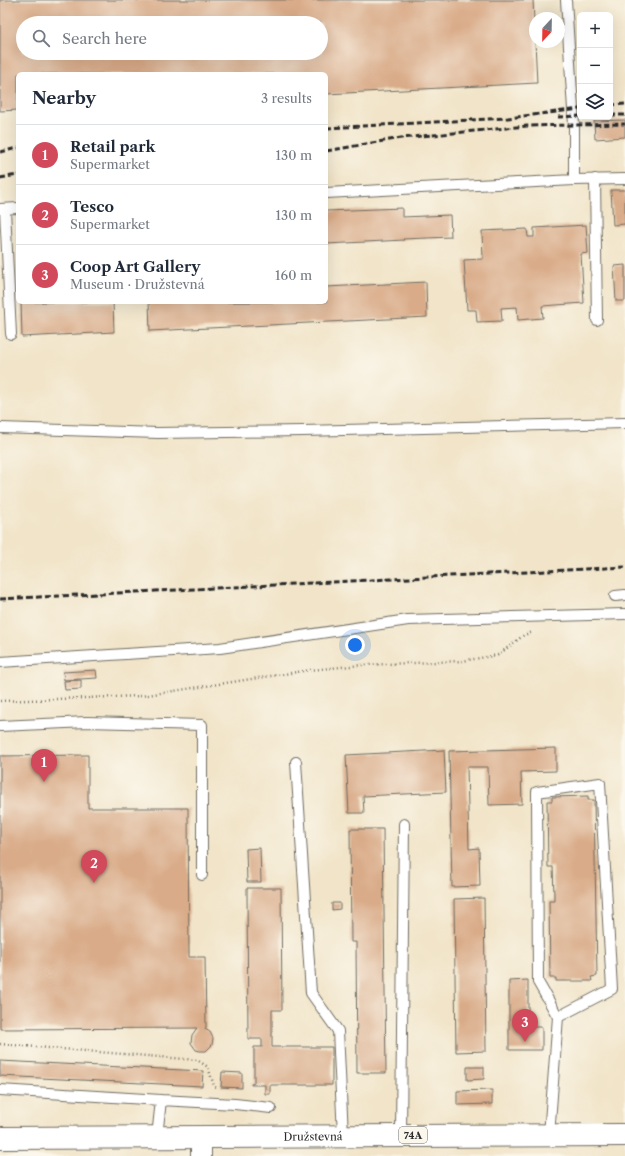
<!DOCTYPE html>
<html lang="en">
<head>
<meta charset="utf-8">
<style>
	:root { --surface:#fff; --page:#f2f2f3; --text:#1f2937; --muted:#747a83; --line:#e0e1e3; --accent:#d1495b }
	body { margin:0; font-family:"Libre Caslon Text",serif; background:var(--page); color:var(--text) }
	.controls { position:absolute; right:12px; top:12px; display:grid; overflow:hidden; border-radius:6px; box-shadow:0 4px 16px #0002 }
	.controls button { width:36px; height:36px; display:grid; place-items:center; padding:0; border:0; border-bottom:1px solid var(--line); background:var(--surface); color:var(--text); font:20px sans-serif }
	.compass { position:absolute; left:529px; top:12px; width:36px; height:36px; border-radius:50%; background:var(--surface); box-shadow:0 4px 16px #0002; rotate:202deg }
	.you { position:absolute; left:355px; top:645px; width:14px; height:14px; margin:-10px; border:3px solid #fff; border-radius:50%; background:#1a73e8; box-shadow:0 0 0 6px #1a73e833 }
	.badge { display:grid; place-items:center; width:26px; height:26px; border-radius:50%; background:var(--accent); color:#fff; font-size:13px; font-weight:700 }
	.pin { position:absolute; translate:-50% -33px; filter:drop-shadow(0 1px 2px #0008) }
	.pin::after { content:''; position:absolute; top:21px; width:14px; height:12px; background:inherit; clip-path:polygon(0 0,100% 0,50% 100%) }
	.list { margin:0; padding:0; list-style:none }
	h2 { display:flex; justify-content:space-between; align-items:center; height:52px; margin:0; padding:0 16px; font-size:17px }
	h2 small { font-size:13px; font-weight:400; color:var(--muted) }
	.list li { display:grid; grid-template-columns:26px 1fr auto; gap:12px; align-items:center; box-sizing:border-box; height:60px; padding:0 16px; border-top:1px solid var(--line) }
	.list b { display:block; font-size:15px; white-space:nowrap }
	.list p { margin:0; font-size:13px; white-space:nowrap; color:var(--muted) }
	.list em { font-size:13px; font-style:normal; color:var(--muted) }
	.icon { flex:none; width:22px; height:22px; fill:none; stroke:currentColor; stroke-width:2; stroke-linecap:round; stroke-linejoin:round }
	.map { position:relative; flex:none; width:625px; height:1156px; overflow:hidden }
	.search { position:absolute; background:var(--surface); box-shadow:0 4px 16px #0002; left:16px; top:16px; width:312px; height:44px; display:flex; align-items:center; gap:10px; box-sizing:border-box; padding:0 14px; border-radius:22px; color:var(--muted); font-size:15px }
	.panel { position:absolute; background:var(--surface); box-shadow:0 4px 16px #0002; left:16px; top:72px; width:312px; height:232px; border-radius:6px }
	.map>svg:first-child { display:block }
	.building { fill:#d9ab88; fill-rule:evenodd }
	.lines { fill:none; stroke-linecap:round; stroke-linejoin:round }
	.service-casing { stroke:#706c62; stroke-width:12 }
	.minor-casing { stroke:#706c62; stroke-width:22 }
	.primary-casing { stroke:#706c62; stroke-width:24 }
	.path { stroke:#706c62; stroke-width:2.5; stroke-dasharray:1 3; stroke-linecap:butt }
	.service { stroke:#fff; stroke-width:10 }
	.minor { stroke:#fff; stroke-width:20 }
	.primary { stroke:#fff; stroke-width:22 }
	.rail { stroke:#2b2b2b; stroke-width:3; stroke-dasharray:6 3; stroke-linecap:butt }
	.labels { text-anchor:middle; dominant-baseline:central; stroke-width:3; stroke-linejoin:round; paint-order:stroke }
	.shield { fill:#fbf7ec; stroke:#696865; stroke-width:1 }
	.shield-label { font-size:10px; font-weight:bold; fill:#2b2b2b }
	.street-label { font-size:11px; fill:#2b2b2b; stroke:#fbf7ec }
</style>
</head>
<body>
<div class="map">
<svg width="625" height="1156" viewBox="0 0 625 1156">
	<rect width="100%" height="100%" fill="#fbf7ec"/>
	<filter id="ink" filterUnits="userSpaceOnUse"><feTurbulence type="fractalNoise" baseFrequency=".025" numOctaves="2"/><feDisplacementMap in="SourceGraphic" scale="8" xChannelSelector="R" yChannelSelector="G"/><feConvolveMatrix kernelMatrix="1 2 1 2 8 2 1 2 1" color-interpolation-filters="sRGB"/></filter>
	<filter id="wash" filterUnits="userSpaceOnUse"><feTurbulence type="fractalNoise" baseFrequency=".012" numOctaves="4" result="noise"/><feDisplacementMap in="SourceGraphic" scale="16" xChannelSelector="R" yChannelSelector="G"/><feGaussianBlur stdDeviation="0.9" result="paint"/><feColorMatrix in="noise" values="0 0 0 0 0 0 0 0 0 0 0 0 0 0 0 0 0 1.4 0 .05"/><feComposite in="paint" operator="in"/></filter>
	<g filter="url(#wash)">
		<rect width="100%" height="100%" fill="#f1e4c8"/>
		<g id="blocks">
			<path class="building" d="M0,0H533L537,83L326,94V74H18V110L0,111ZM23,23H321V53H23Z
				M625,120V137L595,139L594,121Z
				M611,190H625V224L613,225Z
				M402,208V217L450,215L451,237L403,239L404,240L326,244V211Z
				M586,225L588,253L581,254L584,303L542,306L543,318L518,320L517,307L501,308L502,321L477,322L476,310H467L464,260L483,259L482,231L527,229L528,237H534V228Z
				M625,265V301H616L614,266Z
				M426,282L427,317L150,331L149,302H326V287Z
				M21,302H113L114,332L22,337Z
				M96,670L97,678L64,680L63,672Z
				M81,680V689L65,690L64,681Z
				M556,748V771L521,772L522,804L489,805L488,767H467L469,849L479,848L480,886L452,887L449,751Z
				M444,750L446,792L363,796L364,813H349L346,755Z
				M88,755V808H188L189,957H205L206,1027L205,1029L210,1032L213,1038L212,1045L206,1051H200L196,1050L191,1043L192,1035L197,1028L0,1029V756Z
				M588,796V800H594L597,976L591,977L592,981H556V978H550L549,901H554V895L553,867H548L547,801H552V797Z
				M350,829H383L386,1073H357L356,942H351Z
				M260,848L261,882H247L246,849Z
				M247,888H281L282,1010H272V1047H332V1085H270V1094H265V1085H251V1084L254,1083V1047H262V1039H248Z
				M484,898L486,1051L456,1052L454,899Z
				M332,903H340V909L332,910Z
				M528,980V1027H542V1050H509V981Z
				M0,1061L203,1071L202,1086L0,1076Z
				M467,1067H484V1079L467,1080Z
				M222,1072L242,1073V1088L221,1087Z
				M492,1090V1104L457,1105V1091Z"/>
		</g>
	</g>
	<g filter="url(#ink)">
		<use href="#blocks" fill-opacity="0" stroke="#706c62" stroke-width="1"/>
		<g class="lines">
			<g class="service-casing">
				<path id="service" d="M595,179L597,320
					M574,180L625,179
					M326,193L574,180V125L566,0
					M0,209L18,208
					M5,209L11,334
					M0,428L158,433L303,431L625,423
					M615,596L625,595
					M0,662L220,648L408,620L625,614
					M0,726L87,722L202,725V875
					M296,762L311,993L338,1031L343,1135
					M0,1090L161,1100L235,1104L271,1108
					M401,1135L404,824
					M549,1135L558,1017L538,982L537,792L600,783L612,989L558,1017
					M157,1137L161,1100"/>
			</g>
			<g class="minor-casing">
				<path id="minor" d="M201,1137V1156"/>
			</g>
			<g class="primary-casing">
				<g id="primary">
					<path id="s1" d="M0,1138L625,1135"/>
				</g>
			</g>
			<path class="path" d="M0,701L141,696L310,670L362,665L462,661L498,655L524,635L533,632
				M0,1044L197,1060L208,1067L214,1086L216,1088"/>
			<use href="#service" class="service"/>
			<use href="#minor" class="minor"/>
			<use href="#primary" class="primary"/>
			<path class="rail" d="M610,105L625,104
				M610,115H625
				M558,117L580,116
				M326,128L508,118L580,109
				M326,151L401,138L527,126L625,124
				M0,152L18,148
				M0,178L18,175
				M0,599L625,567"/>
		</g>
	</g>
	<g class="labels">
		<rect class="shield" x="399" y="1127" width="28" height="16" rx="3"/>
		<g class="shield-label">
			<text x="413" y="1135">74A</text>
		</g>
		<g class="street-label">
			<text stroke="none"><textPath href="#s1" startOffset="313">Družstevná</textPath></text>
		</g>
	</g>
</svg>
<div class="controls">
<button>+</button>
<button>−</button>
<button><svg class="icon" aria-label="layers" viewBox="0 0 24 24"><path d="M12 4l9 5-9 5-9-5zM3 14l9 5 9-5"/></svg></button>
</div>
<svg class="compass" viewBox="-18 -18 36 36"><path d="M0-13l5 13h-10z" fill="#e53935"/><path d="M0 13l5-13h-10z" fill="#747a83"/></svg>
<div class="you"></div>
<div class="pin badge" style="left:44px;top:782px">1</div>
<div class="pin badge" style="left:94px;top:883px">2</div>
<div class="pin badge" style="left:525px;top:1042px">3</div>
<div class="search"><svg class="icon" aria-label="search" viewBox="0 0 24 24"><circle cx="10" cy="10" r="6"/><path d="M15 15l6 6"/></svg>Search here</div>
<section class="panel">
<h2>Nearby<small>3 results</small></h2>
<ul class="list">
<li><span class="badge">1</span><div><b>Retail park</b><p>Supermarket</p></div><em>130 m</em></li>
<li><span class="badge">2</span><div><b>Tesco</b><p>Supermarket</p></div><em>130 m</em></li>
<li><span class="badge">3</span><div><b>Coop Art Gallery</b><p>Museum · Družstevná</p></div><em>160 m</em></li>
</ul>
</section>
</div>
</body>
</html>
